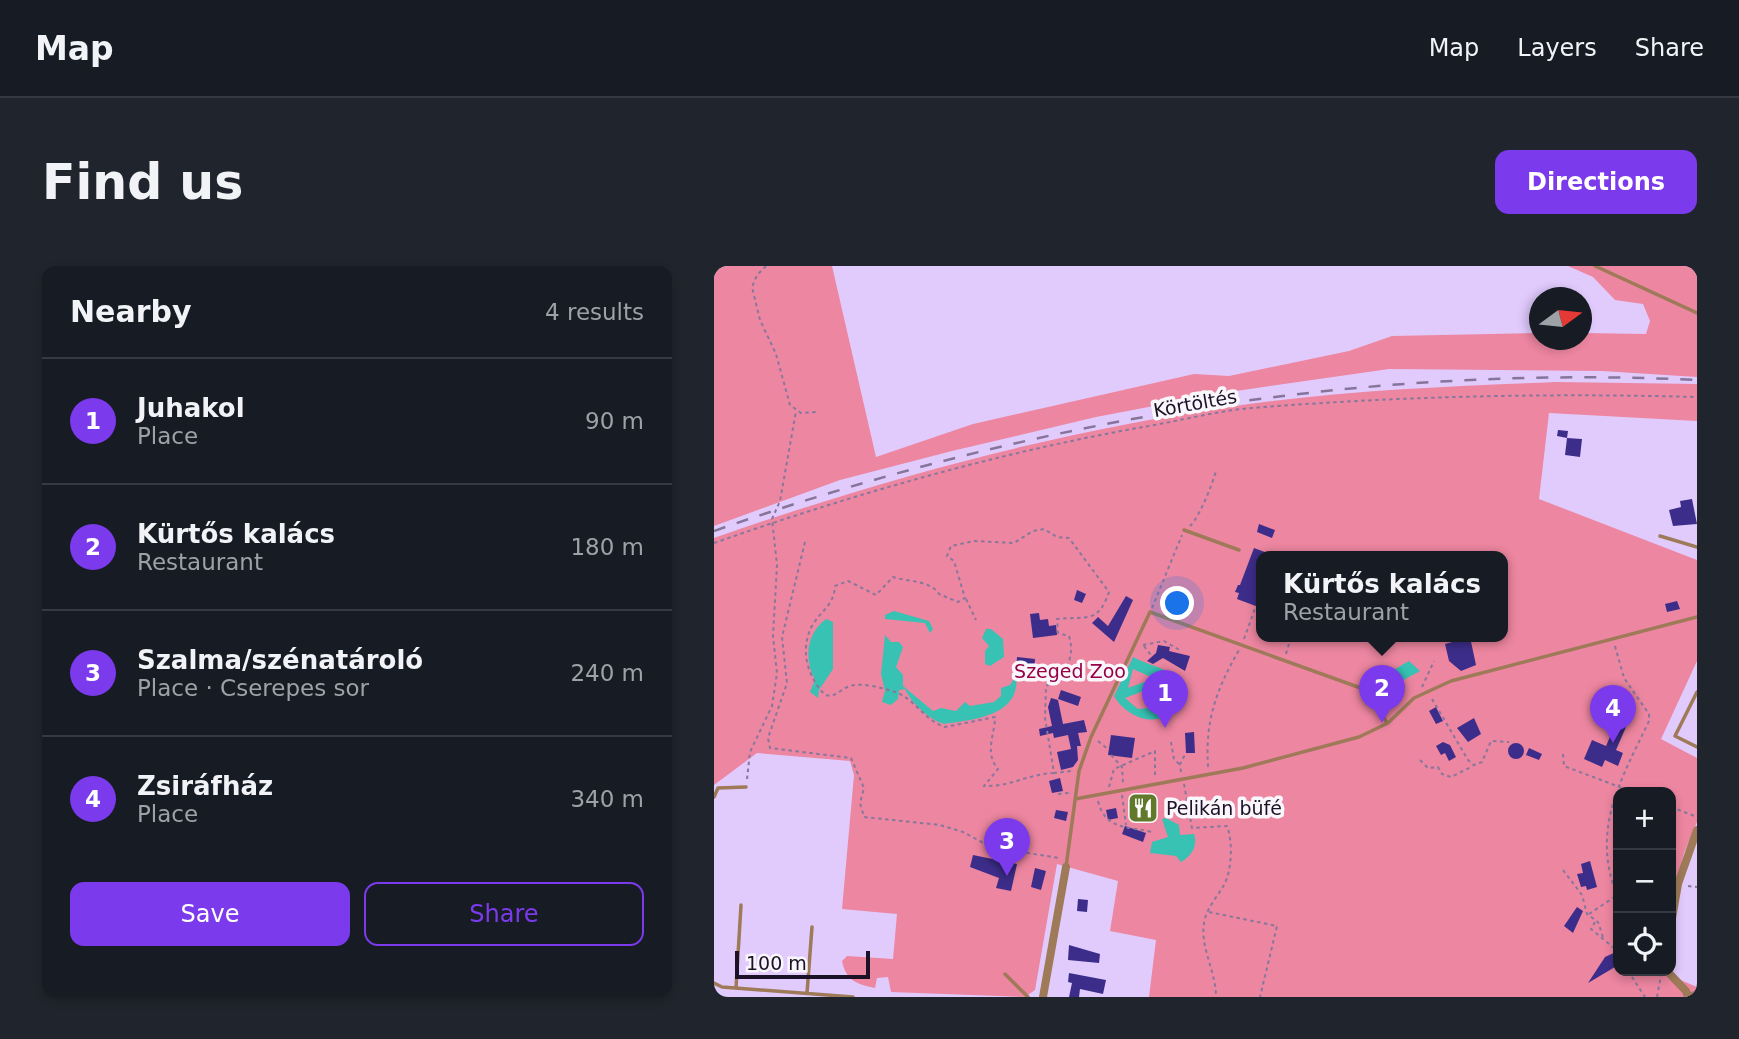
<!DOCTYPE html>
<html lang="en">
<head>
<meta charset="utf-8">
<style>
	:root { --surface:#171b24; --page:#20242c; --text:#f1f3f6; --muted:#9ea1a6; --line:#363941; --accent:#7c3aed }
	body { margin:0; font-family:"DejaVu Sans",sans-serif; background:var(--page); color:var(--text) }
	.controls { position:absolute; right:21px; bottom:21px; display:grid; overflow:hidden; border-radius:14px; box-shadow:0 4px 10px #0003 }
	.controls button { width:63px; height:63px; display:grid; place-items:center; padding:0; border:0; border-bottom:2px solid var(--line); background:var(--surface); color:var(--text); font:35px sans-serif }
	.compass { position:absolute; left:815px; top:21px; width:63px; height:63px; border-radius:50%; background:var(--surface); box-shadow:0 4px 10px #0003; rotate:75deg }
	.scale { position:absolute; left:21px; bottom:18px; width:135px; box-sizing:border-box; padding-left:7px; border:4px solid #1c1228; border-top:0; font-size:19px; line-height:24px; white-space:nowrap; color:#1c1228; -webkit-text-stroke:5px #f9f6fc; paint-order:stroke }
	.you { position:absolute; left:464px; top:338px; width:24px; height:24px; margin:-18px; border:5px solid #fff; border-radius:50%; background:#1a73e8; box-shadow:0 0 0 10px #1a73e833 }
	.badge { display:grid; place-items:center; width:46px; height:46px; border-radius:50%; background:var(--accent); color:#fff; font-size:23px; font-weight:700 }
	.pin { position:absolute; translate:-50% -58px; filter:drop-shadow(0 2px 4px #0008) }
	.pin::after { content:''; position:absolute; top:37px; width:24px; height:21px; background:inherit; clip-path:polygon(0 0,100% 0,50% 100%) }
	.popup { position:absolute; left:542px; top:285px; width:252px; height:91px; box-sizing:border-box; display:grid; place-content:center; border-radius:14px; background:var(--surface); filter:drop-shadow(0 2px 5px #0005); font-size:23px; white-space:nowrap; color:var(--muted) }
	.popup b { font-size:26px; color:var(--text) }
	.popup::after { content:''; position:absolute; left:50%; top:100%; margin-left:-14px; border:14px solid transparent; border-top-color:var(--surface) }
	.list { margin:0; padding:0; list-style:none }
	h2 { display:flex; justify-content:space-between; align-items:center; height:91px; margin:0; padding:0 28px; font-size:30px }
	h2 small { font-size:23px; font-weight:400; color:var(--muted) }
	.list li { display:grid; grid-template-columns:46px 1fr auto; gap:21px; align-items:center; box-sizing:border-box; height:126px; padding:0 28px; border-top:2px solid var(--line) }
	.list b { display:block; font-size:26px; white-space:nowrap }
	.list p { margin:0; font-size:23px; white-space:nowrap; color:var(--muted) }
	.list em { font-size:23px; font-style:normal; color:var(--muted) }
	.actions { display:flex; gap:14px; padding:21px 28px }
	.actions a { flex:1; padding:16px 0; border:2px solid var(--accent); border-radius:14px; text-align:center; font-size:24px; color:var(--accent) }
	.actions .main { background:var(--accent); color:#fff }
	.icon { flex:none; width:38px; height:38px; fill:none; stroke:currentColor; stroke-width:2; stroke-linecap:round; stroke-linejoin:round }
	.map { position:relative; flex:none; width:983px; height:731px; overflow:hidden; border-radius:14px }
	header { display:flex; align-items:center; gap:42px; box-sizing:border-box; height:98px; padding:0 35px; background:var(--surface); border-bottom:2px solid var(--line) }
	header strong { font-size:33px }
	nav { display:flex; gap:38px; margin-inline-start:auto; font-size:24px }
	.intro { display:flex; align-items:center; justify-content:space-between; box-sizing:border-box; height:168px; padding:0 42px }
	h1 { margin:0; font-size:49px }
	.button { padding:18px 32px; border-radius:14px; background:var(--accent); color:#fff; font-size:24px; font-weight:700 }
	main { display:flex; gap:42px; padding:0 42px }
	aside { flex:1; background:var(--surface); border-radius:14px; box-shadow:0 4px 10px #0003 }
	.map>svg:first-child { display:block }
	.green { fill:#ed86a0; fill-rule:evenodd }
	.water { fill:#37c2b3; fill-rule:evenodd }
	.building { fill:#3d2d8a }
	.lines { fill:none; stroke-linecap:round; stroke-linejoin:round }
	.path { stroke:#88779d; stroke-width:2; stroke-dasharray:3.5 3.5; stroke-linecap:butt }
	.service { stroke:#9e7a58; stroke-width:3.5 }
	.minor { stroke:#9e7a58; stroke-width:8 }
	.rail { stroke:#85759a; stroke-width:2.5; stroke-dasharray:12 12; stroke-linecap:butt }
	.labels { text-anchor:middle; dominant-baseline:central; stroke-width:7; stroke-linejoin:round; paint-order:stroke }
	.street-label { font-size:19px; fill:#1c1228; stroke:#f9f6fc }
	.park-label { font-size:19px; fill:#970045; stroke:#f9f6fc }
	.poi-label { font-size:19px; fill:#1c1228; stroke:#f9f6fc; text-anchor:start }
</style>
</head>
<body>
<header>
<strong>Map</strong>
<nav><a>Map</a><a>Layers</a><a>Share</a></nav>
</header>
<div class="intro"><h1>Find us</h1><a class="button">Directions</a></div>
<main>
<aside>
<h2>Nearby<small>4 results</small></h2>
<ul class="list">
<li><span class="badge">1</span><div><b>Juhakol</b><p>Place</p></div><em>90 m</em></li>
<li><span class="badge">2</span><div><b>Kürtős kalács</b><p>Restaurant</p></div><em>180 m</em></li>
<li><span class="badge">3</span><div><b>Szalma/szénatároló</b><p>Place · Cserepes sor</p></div><em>240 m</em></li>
<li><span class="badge">4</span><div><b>Zsiráfház</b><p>Place</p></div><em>340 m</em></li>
</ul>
<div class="actions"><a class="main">Save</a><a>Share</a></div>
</aside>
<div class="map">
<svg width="983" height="731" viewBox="0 0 983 731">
	<rect width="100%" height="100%" fill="#e1cbfd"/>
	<path class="green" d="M0,0H118L162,191L259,158L480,108L515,110L635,85L678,70L825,67V74H867L868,67L932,68L936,55L929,38L901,34L879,11L854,0H983V111L888,105L675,103L508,127L382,151L238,185L126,214L0,260Z
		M842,116L983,118V155L835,147L825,233L983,294V395L947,473L983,492V556L970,587L957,636V526H904V705H945L983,721V731H435L442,674L396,665L404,615L343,598L321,724L311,731L177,726L174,711L163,712L161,722C143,718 132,715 128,695L133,690L179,693L183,648L128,643L140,509L136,495L43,487L0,519V272C174,211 352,163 535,138C637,124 740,120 842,116ZM547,291H789V371H547Z"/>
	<path class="water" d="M180,345L215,355L219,363L216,367L211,357L171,353V349Z
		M112,353L119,356V403L105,424L104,432L96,426L101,414C90,393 92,368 112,353Z
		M272,363H277L289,373L290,391L276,400L271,398V385L275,380L268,372Z
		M171,369L177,376H185L189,381L182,401L189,409V420L219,445L227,442L242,445L251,436L256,440L280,436L287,430V422L296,419L302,410C307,450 259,454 230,458C216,454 197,437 191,423L185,424L184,433L177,439L168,436L171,425L167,408Z
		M419,391C431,398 443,399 455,407L462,439C446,466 412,451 400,430ZM419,403L437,411L439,413L414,422ZM445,419L451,436L444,441L424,443L411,432Z
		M695,395L706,405L682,418L681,403Z
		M452,552L465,559L466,569L480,568C484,581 477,590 467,596L462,590L436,587L438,576L454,571L448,553Z"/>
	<path class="building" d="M844,164L854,165L853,172L868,173L866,191L851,189L853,172L843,170Z
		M978,233L983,258L959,260L955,244L967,241L966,235Z
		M545,258L561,264L558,272L543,266Z
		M540,282L561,290L547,291V342L523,333L525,327L521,326L524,319H526Z
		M363,324L372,328L368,337L360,334Z
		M412,330L419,334L400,376L378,357L384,351L394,360Z
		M963,335L966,343L953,346L951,338Z
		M325,347L326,354L334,353L335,360L342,359L343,369L319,372L316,348Z
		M756,371L762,399L747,405L735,395L731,378Z
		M444,379L456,381L455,385L476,390L471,405L449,392L439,398L433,395L442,387Z
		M303,391L321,393L320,408L302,407Z
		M347,424L367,431L364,440L344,433Z
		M337,432L344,434L349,458L370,454L373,466L364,467L367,480H363L364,494L359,501L347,504L343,486L357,483L354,469L340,472L339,467L326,470L325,463L338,460L334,441Z
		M722,441L729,455L722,458L715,445Z
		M760,452L767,468L754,476L743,462Z
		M902,457L912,461L902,484L909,487L904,500L891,494L888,501L870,493L878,474L892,480Z
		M480,466L481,487H472L471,467Z
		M397,469L421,472L418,492L394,489Z
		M729,476L736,479L742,491L735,495L731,487L727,489L722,480Z
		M794 485a8 8 0 1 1 16 0a8 8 0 1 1-16 0Z
		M815,482L828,488L825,494L812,489Z
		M346,512L349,525L338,527L335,515Z
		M433,534L436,554L425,557L422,536Z
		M402,542L404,552L394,554L392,544Z
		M342,544L354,546L352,555L340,552Z
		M411,560L432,567L429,576L408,568Z
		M259,589L303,598L297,625L282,622L285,612L256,601Z
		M876,595L883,621L873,624L872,620L867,621L863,608L869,607L867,598Z
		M321,602L332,605L327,624L317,621Z
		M364,633L374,634L373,646L363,645Z
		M863,641L869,645L859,667L850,660Z
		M355,679L386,688L385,697L354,694Z
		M904,685V697L901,701L874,717L891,691Z
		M355,707L392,714L389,728L366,723L365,731H355L358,717L354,716Z"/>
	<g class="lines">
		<path class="path" d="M52,0L43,9L38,21L46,54L62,88L76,139L87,147L102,146
			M476,260C486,250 498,219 502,205
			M91,276L68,371L73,417L54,472L56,482L137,492L150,522L146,537L150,551L226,559L249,566L277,581L345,592
			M0,277C140,228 283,187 429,161C465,155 502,145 538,142C687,130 835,127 983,131
			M252,333L262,354
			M438,342L468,269
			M530,373L542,340
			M429,379L450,375L464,383L463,385
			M430,380L437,389
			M901,380L910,412L935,448V455C906,516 876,564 904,632
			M572,388L577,371
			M708,421L720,395
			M718,433L754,494L760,499L768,496L777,475L795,476
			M384,475L395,484
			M457,476L460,493L465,498
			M849,488L850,500L919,526
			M397,489L408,501L409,517
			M706,494L714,502L724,501L728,508L737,511L759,500
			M494,501C491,455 502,424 525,384
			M467,506L466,498L472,487
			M340,507C315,508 295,521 270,520L284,503C270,487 281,468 281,451L231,461C211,455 200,432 181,426C169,422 148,416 136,420C126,423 122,432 111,429C93,410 85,383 99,358C108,344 120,339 121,320L134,315L162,329L179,311C194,316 216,314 225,328L244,336L251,332L240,295L233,290L237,280L260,275L300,277L319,265L330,263L343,271L355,272L395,326C384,358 373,350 343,353L344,367L355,370C362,392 351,408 332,420L331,452L340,507L357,505
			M33,513L36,486L58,440L63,407L59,370L63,299L58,253L66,235L82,145
			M470,518L478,562L513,560C519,576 518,604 510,619C503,631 492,643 490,657C486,682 502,705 502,731
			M395,521L400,503L441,485V510
			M344,528L355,527
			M408,529L412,559
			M384,535C391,564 413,560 438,566
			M957,541L983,551
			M849,604L868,629L873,648L884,656L890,674
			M974,620L983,621
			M495,646L563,660L546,731
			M875,648L902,630
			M881,656L877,663L900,682
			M902,687L900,682L904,677
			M914,705L931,731
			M943,731L947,709"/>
		<path class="service" d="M881,0L983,47
			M470,264L525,284
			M946,270L983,281
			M983,426L961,470L983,481
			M0,531L4,522L32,521
			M361,533L529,502L645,471L674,457L700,432L737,415L983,351
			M352,601L365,505L377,471L436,346L655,425L673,457
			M291,708L314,731
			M0,717L8,721L139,731
			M22,722L27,639
			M93,727L98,661
			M974,729L983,726"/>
		<path class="minor" d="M957,658L964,618L983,564
			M953,705L972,725L974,731
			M329,731L352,601"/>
		<path class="rail" d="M0,265C316,154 647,98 983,114"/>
	</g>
	<defs>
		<g id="restaurant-square" transform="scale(1.575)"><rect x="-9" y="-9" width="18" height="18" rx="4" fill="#60792b" stroke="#f9f6fc"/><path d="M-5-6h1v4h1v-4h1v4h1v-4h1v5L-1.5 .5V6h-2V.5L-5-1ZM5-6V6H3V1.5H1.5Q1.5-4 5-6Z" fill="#fff"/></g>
	</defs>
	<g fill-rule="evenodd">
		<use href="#restaurant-square" x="429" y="542"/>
	</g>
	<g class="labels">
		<g class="street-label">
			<text transform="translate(481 137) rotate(-10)">Körtöltés</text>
		</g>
		<g class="park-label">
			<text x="356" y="405">Szeged Zoo</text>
		</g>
		<g class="poi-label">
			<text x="452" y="542">Pelikán büfé</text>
		</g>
	</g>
</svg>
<div class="controls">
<button>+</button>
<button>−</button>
<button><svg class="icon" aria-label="locate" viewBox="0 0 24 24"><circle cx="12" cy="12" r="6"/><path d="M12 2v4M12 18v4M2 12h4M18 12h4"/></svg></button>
</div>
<svg class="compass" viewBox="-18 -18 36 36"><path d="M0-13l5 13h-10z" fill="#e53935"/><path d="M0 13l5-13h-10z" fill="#9ea1a6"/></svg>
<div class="scale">100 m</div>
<div class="you"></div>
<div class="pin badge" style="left:451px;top:462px">1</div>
<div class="pin badge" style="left:668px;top:457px">2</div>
<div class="popup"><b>Kürtős kalács</b>Restaurant</div>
<div class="pin badge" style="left:293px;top:610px">3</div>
<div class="pin badge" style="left:899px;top:477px">4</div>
</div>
</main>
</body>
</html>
